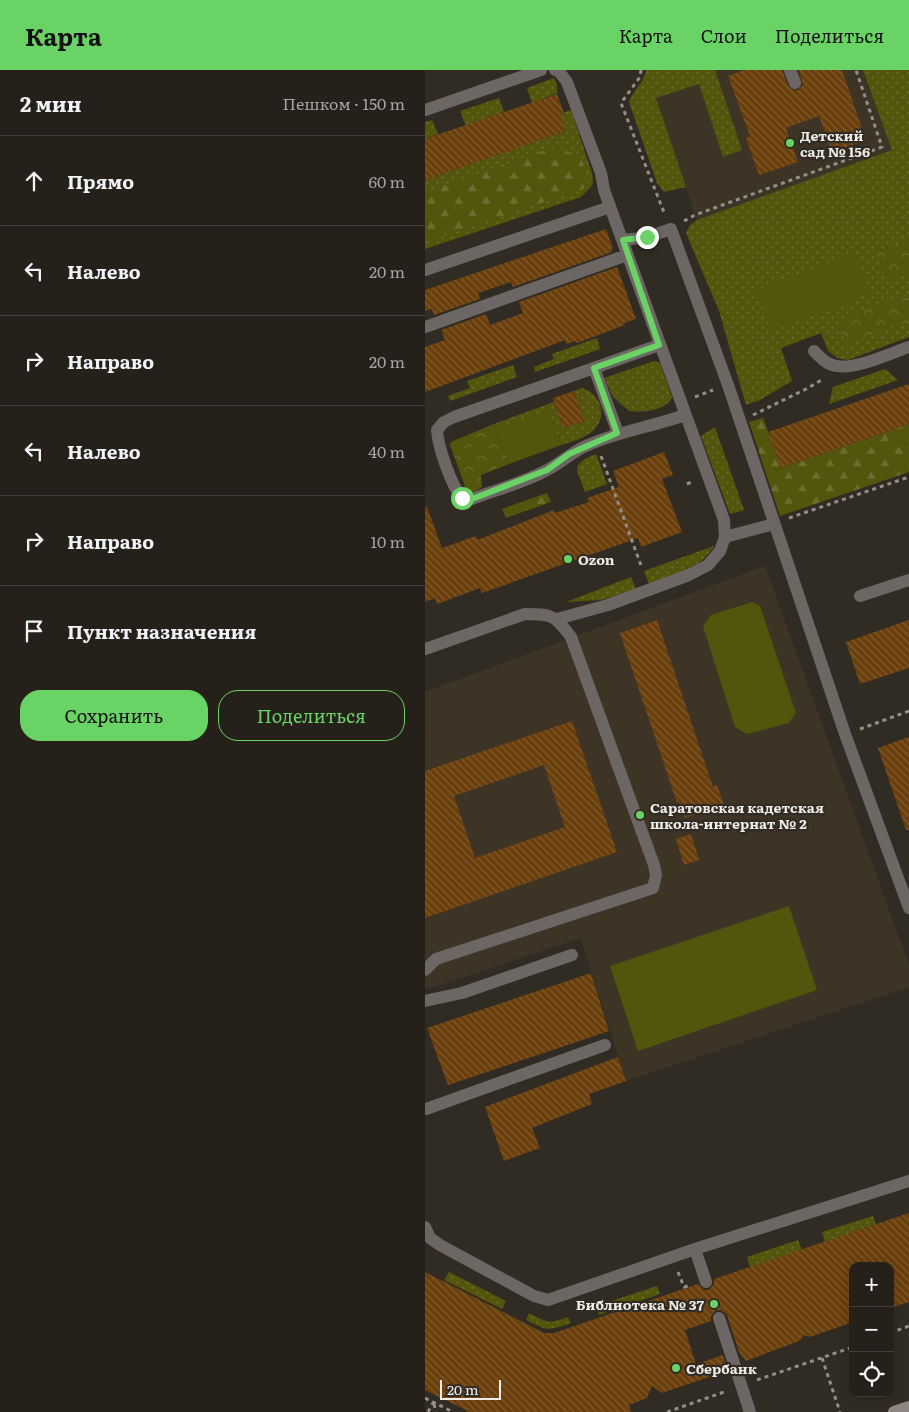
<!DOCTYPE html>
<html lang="ru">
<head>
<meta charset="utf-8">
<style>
	:root { --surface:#25211a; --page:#2d2923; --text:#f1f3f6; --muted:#a3a3a2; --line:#423e39; --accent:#69d465 }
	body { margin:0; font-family:Literata,serif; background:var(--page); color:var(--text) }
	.controls { position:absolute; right:15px; bottom:15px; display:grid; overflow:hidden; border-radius:10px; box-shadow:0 2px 12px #0003 }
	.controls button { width:45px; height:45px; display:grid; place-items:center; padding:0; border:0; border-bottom:1px solid var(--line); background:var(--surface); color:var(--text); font:25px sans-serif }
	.scale { position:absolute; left:15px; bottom:12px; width:61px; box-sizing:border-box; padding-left:5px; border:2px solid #efebe6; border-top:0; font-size:14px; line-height:18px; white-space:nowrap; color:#efebe6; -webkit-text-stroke:4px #312c23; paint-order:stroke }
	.stop { position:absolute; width:15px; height:15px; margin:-11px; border:4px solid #69d465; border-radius:50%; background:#fff }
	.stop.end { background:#69d465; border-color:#fff; box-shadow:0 1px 5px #0008 }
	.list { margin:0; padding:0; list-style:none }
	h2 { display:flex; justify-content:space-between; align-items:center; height:65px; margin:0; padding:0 20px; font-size:21px }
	h2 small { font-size:16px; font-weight:400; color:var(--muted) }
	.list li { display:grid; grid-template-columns:32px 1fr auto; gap:15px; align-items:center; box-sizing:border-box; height:90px; padding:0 20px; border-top:1px solid var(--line) }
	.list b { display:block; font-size:19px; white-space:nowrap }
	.list em { font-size:16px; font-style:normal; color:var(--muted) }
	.actions { display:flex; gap:10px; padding:15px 20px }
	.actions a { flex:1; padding:11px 0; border:1px solid var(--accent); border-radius:20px; text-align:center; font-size:18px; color:var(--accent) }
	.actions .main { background:var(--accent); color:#111 }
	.icon { flex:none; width:28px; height:28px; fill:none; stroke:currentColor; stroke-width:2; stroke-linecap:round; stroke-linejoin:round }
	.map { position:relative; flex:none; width:484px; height:1342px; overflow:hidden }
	header { display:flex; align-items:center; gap:30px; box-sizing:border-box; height:70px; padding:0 25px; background:var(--accent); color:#111 }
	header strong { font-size:24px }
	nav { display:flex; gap:28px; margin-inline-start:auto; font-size:18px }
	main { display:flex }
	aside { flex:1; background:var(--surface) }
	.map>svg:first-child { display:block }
	.built { fill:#3d3426 }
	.grass { fill:url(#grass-dots) }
	.forest { fill:url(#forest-firs) }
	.park { fill:url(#park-crowns) }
	.garden { fill:#52550b }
	.building { fill:url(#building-back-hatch); fill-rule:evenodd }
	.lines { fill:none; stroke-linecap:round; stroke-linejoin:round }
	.path { stroke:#938f88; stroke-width:3; stroke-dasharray:4 4; stroke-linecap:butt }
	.service { stroke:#6c6665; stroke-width:12 }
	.minor { stroke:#6c6665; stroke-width:12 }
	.secondary { stroke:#8f8684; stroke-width:12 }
	.route { stroke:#69d465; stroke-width:6 }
	.poi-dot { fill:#69d465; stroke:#312c23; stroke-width:2 }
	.labels { text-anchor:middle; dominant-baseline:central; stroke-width:4.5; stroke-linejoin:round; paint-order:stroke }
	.poi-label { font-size:14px; font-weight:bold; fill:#efebe6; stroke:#312c23; text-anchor:start }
</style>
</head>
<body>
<header>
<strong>Карта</strong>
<nav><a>Карта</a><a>Слои</a><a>Поделиться</a></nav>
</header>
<main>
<aside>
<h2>2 мин<small>Пешком · 150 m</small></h2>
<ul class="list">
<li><svg class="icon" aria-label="ahead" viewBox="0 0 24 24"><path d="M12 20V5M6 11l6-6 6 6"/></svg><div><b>Прямо</b></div><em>60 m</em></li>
<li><svg class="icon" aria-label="left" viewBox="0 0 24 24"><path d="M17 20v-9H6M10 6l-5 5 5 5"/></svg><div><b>Налево</b></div><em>20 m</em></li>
<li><svg class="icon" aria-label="right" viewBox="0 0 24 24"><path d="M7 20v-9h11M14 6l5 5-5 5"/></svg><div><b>Направо</b></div><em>20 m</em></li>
<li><svg class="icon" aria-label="left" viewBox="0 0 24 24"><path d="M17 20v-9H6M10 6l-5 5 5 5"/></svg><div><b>Налево</b></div><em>40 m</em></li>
<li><svg class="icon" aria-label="right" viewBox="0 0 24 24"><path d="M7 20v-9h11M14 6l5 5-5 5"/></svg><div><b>Направо</b></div><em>10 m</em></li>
<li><svg class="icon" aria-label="arrive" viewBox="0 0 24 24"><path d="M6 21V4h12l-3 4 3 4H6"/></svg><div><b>Пункт назначения</b></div></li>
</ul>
<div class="actions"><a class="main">Сохранить</a><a>Поделиться</a></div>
</aside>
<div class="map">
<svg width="484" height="1342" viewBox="0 0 484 1342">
	<defs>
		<pattern id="grass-dots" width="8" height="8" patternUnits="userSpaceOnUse" patternTransform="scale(1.25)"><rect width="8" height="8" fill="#52550b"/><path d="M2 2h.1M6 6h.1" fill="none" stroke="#6b6e2f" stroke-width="1.8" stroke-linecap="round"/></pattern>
		<pattern id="forest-firs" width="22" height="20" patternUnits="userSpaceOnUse" patternTransform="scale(1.25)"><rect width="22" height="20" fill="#52550b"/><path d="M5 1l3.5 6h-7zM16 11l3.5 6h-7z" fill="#6b6e2f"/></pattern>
		<pattern id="park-crowns" width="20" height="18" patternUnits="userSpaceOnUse" patternTransform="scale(1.25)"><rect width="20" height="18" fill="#52550b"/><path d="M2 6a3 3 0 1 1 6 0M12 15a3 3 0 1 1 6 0" fill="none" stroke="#6b6e2f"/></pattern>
		<pattern id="building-back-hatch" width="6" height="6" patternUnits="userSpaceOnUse" patternTransform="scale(1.25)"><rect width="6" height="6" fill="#6b3f0c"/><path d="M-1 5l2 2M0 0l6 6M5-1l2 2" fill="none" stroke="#805b2f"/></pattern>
	</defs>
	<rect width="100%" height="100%" fill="#312c23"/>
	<path class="built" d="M269,0H484V147L295,219L231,28L273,14Z
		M340,496L484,895V917L201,1011L156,868L3,919L0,918V622Z"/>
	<path class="grass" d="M221,0H290L317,80L298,87L274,14L231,28L261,117L239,122L232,113L204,32C208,20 219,13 221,0Z
		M438,0H484V267L423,290L412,288L403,281L396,263L356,278L367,311L335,330L321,335L294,241L261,163L265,155L272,150L467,80Z
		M129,8L132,14V23L107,33L102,18Z
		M74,28L79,42L41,56L35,41Z
		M146,40L167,103L168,113L166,117L156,127L0,179V110L140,61L135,44Z
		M7,50L13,64L0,69V52Z
		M172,268L175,279L110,302L109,297L129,289L127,284Z
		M229,291L235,293L247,327C242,341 216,343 204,341L188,327L179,308Z
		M88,295L92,307L25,331L23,326L45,318L42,311Z
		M460,299L473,310L404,334L408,317Z
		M157,318C176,324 184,346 168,361C161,367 145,373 136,375L123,341L71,360L69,354L129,332L138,358L159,351L149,321Z
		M290,357L319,440L305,444L276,366Z
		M171,384L182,414L160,422C152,399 144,395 171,384Z
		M289,476C276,499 247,505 224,514L219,501Z
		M206,507L211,519L176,530L141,532Z
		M448,1146L451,1154L400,1172L397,1162Z
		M373,1170L377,1180L325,1197L322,1187Z
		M24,1202L81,1231L77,1239L19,1210Z
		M232,1216L235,1224L174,1245L171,1236Z
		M104,1243C123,1253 123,1254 143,1247L146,1253C123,1261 122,1261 101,1250Z"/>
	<path class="forest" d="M133,76H138L141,81L156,86L163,112L158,119L0,172V122Z
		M338,348L356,398L484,354V402L355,446L324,352Z
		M122,423L126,432L81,448L77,439Z"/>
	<path class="park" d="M482,169L484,173V203L463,212L451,181Z
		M484,224V251L421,274L412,250Z
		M69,354L84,394L56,405L57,417L49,422H44L41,419L25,375L26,372Z"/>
	<path class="garden" d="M430,183L445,224L347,261L331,220Z
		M123,340L136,375L84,394L71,360Z
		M327,532L335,536L371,643L364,653L322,664L310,657L278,556L286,545Z
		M364,836L392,920L213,981L185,896Z"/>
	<path class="building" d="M319,0H357L363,16L369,21L373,20L378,15L374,0H417L441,70L407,82L394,46L361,58L373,92L334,105L321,68L325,66L303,6Z
		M132,24L139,43L135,44L141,61L0,110V69Z
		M181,159L188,178L186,179L187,182L88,217L86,212L53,223L55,229L9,245L7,239L0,241V220Z
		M192,197L211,249L199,253L200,255L152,273L151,271L141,274L140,270L0,322V277L20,270L16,260L61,244L65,255L98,243L94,232Z
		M484,314V354L356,398L343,362Z
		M149,321L159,351L138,358L128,328Z
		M239,382L248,405L237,409L257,462L216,477L213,468L57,523L55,518L12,534L10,528L0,532V437H2L17,478L51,466L52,469H55L129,440L130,443L164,432L162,428L194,417L188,401Z
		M232,550L288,717L292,715L299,735L260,748L254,732L252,733L195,563Z
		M484,550V598L435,614L421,572Z
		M147,651L192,782L0,848V701ZM119,695L140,757L50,788L29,726Z
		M484,667V760H481L453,678Z
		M266,764L274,790L259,795L251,769Z
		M166,903L184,961L23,1015L2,958Z
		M193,987L201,1011L164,1024L167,1034L107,1058L115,1078L79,1091L60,1037Z
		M484,1143V1232L465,1238V1196H428V1252L385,1267L379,1265L374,1271L321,1291L314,1282L302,1245L296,1240H291L286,1246V1251L260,1260L271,1294L298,1285L300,1292L287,1306L237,1323L227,1316L222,1328L204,1335L206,1342H45L0,1320V1202L119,1263H129L273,1214L279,1220H284L289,1214V1209Z"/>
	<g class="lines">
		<path class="path" d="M216,0L215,7L196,33L240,145
			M259,151L270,145L457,77L431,0
			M270,327L288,320
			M328,345L383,318L398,309
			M176,386L217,498
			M262,414L269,411
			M364,448L484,407
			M435,659L484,641
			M253,1202L259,1217L266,1215
			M465,1263L484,1256
			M397,1288L415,1342
			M332,1310L428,1277
			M0,1328L28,1342
			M9,1334L11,1342
			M3,1342L8,1333
			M242,1342L302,1321"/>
		<path class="service" d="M130,0H133L142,12L176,103L179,120L299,450L300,467
			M365,0L370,13
			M0,40L116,0
			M198,170L223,167L246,159L303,315L420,664L484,838
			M0,257L202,185
			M389,281C396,288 402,295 412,296C430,300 466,283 484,277
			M169,298L234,275
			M193,363L169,298L29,347L19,352L12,360C13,377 26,415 37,428L47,429C70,420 101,412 122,400C136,393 147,382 161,376C193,361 227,357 260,345
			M435,526L484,510
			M132,549L183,535L264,505L283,495L295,481L300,467L349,454
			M0,579L100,544C128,544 129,545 146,567L229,795L231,805L228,818L11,889L0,900
			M0,931L37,923L147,885
			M1,1039L180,975
			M0,1157L5,1168L15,1175L109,1226L123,1230L270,1179L484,1111
			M270,1179L281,1212
			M294,1248L325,1342"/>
		<path class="minor" d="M0,200L185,137"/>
		<path class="secondary" d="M469,1342L484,1337"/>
	</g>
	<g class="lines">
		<path class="route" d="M37,428L47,429L122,400L144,384L192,363L169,298L234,275L198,170L222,167"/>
	</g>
	<g class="poi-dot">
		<circle cx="365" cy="73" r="5"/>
		<circle cx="143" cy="489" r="5"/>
		<circle cx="215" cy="745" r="5"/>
		<circle cx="289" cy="1234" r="5"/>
		<circle cx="251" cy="1298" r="5"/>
	</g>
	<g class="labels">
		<g class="poi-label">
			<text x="375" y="65">Детский<tspan x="375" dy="16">сад № 156</tspan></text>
			<text x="153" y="489">Ozon</text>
			<text x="225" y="737">Саратовская кадетская<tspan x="225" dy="16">школа-интернат № 2</tspan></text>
			<text x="279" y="1234" text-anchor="end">Библиотека № 37</text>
			<text x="261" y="1298">Сбербанк</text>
		</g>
	</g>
</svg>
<div class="controls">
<button>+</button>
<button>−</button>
<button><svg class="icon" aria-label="locate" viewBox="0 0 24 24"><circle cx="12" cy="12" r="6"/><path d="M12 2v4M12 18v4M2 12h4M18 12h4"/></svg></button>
</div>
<div class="scale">20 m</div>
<div class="stop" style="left:37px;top:428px"></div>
<div class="stop end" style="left:222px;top:167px"></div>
</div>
</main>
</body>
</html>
